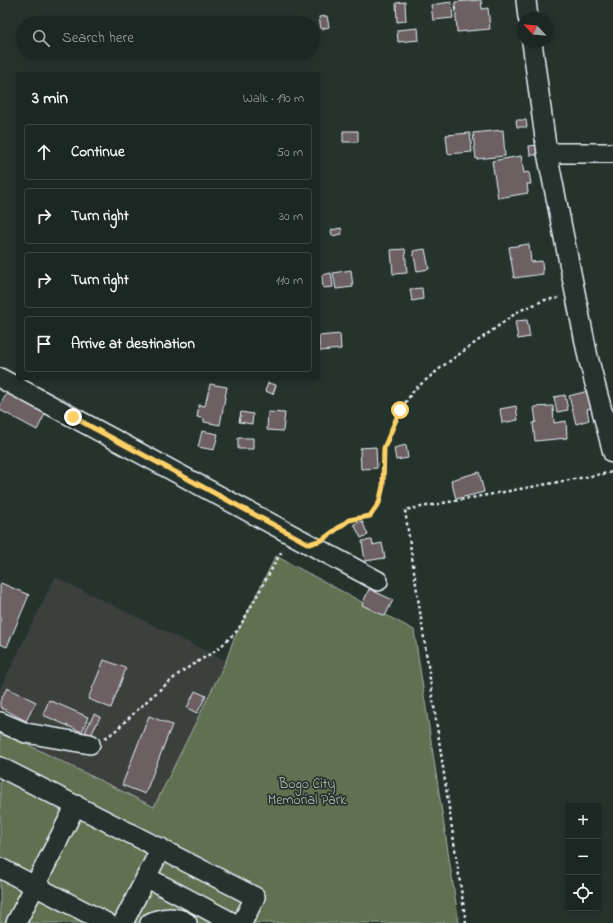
<!DOCTYPE html>
<html lang="en">
<head>
<meta charset="utf-8">
<style>
	:root { --surface:#1c2622; --page:#252e2a; --text:#f1f3f6; --muted:#a0a5a5; --line:#3a4340 }
	body { margin:0; font-family:"Indie Flower",sans-serif; background:var(--page); color:var(--text) }
	.controls { position:absolute; right:12px; bottom:12px; display:grid; overflow:hidden; border-radius:4px; box-shadow:0 2px 6px #0003 }
	.controls button { width:36px; height:36px; display:grid; place-items:center; padding:0; border:0; border-bottom:1px solid var(--line); background:var(--surface); color:var(--text); font:20px sans-serif }
	.compass { position:absolute; left:517px; top:12px; width:36px; height:36px; border-radius:50%; background:var(--surface); box-shadow:0 2px 6px #0003; rotate:296deg }
	.stop { position:absolute; width:12px; height:12px; margin:-9px; border:3px solid #ffd166; border-radius:50%; background:#fff }
	.stop.end { background:#ffd166; border-color:#fff; box-shadow:0 1px 4px #0008 }
	.list { margin:0; padding:0; list-style:none }
	h2 { display:flex; justify-content:space-between; align-items:center; height:52px; margin:0; padding:0 16px; font-size:17px }
	h2 small { font-size:13px; font-weight:400; color:var(--muted) }
	.list li { display:grid; grid-template-columns:26px 1fr auto; gap:12px; align-items:center; box-sizing:border-box; height:56px; margin:0 8px 8px; padding:0 8px; border:1px solid var(--line); border-radius:4px }
	.list b { display:block; font-size:15px; white-space:nowrap }
	.list em { font-size:13px; font-style:normal; color:var(--muted) }
	.icon { flex:none; width:22px; height:22px; fill:none; stroke:currentColor; stroke-width:2; stroke-linecap:round; stroke-linejoin:round }
	.map { position:relative; flex:none; width:613px; height:923px; overflow:hidden }
	.search { position:absolute; background:var(--surface); box-shadow:0 2px 6px #0003; left:16px; top:16px; width:304px; height:44px; display:flex; align-items:center; gap:10px; box-sizing:border-box; padding:0 14px; border-radius:22px; color:var(--muted); font-size:15px }
	.panel { position:absolute; background:var(--surface); box-shadow:0 2px 6px #0003; left:16px; top:72px; width:304px; height:308px; border-radius:4px }
	.map>svg:first-child { display:block }
	.built { fill:#3b403e }
	.green { fill:#607051; stroke:#a4b0a4 }
	.building { fill:#6c6064; stroke:#e8f1f8 }
	.lines { fill:none; stroke-linecap:round; stroke-linejoin:round }
	.minor-casing { stroke:#e8f1f8; stroke-width:22 }
	.path { stroke:#e8f1f8; stroke-width:2.5; stroke-dasharray:3 3; stroke-linecap:butt }
	.minor { stroke:#26332d; stroke-width:19 }
	.route { stroke:#ffd166; stroke-width:5 }
	.labels { text-anchor:middle; dominant-baseline:central; stroke-width:3.5; stroke-linejoin:round; paint-order:stroke }
	.park-label { font-size:14px; fill:#b2bdb5; stroke:#26332d }
</style>
</head>
<body>
<div class="map">
<svg width="613" height="923" viewBox="0 0 613 923">
	<rect width="100%" height="100%" fill="#26332d"/>
	<filter id="ink" filterUnits="userSpaceOnUse"><feTurbulence type="fractalNoise" baseFrequency=".025" numOctaves="2"/><feDisplacementMap in="SourceGraphic" scale="8" xChannelSelector="R" yChannelSelector="G"/><feConvolveMatrix kernelMatrix="1 2 1 2 8 2 1 2 1" color-interpolation-filters="sRGB"/></filter>
	<g filter="url(#ink)">
		<path class="built" d="M55,577L226,661L154,807L0,731V689Z"/>
		<path class="green" d="M276,556L414,630L459,923H0V731L154,807L226,661L233,641Z"/>
		<path class="building" d="M481,0L482,9L488,8L490,29L457,32L455,2Z
			M405,2L406,21L397,22L396,3Z
			M451,2L453,18L433,20L431,5Z
			M327,16L329,27L321,29L319,17Z
			M418,28L419,40L398,42L397,30Z
			M516,120H526L527,127H517Z
			M503,130L505,156L476,159L473,133Z
			M343,131H358V142H343Z
			M470,133L472,152L448,154L446,135Z
			M538,145L539,155H530L529,146Z
			M521,156L524,173L529,172L531,184H527L528,193L498,198L492,161Z
			M341,228L342,234L332,236L331,230Z
			M529,244L531,262L542,261L543,274L514,278L509,247Z
			M405,249L407,273L393,274L391,250Z
			M425,249L429,269L417,271L413,251Z
			M351,270L353,287L336,289L333,273Z
			M331,273L333,287L323,288L322,275Z
			M422,288L423,299L412,301L410,289Z
			M527,320L530,337L518,339L515,321Z
			M340,334L341,349L320,351L319,336Z
			M268,383L276,385L273,394L265,391Z
			M210,384L227,387L220,425L204,422V419L197,417L199,405L205,406Z
			M9,389L47,410L37,430L0,410V405Z
			M588,391L592,408L587,409L589,420L576,424L569,396Z
			M565,395L568,410L557,412L554,397Z
			M516,406L518,420L502,423L500,409Z
			M553,406L554,423L566,421L567,438L535,441L533,423L536,422L534,407Z
			M241,412L253,414L252,424L239,422Z
			M268,412L285,413L283,431L267,430Z
			M202,431L218,434L214,450L198,447Z
			M238,438H253V449H238Z
			M406,445L408,458L396,460L394,448Z
			M376,447L377,468L361,469L360,448Z
			M479,472L484,492L456,499L451,480Z
			M362,521L368,535L361,538L354,524Z
			M372,540L373,545L382,543L385,558L365,561L362,541Z
			M1,583L29,595L7,647L0,644V586Z
			M369,589L393,600L385,616L362,605Z
			M104,660L126,668L111,708L88,699Z
			M7,688L36,702L26,721L0,707V701Z
			M195,691L206,696L197,713L187,708Z
			M49,700L88,717L82,732L43,715Z
			M94,714L100,717L91,735L85,732Z
			M149,716L172,725L145,794L122,785Z"/>
		<g class="lines">
			<g class="minor-casing">
				<path id="minor" d="M526,0L528,18
					M532,42L547,153L588,357L613,453
					M547,153H613
					M0,378L378,581
					M0,722L26,733L90,744
					M0,767L255,897L242,923
					M0,868L107,923
					M146,877L233,923
					M16,923L76,805
					M123,923L161,848
					M150,923C161,917 176,916 187,923"/>
			</g>
			<path class="path" d="M329,535L349,520L371,516L379,503L383,486L384,449L400,410L415,389L443,366L519,311L545,300L559,298
				M105,738L114,732L150,698L181,672L218,649L238,630L280,554L284,550
				M466,923L405,510L613,472"/>
			<use href="#minor" class="minor"/>
		</g>
	</g>
	<g class="lines" filter="url(#ink)">
		<path class="route" d="M73,417L309,544L322,540L349,520L370,516L379,503L383,486L384,448L400,410"/>
	</g>
	<g class="labels">
		<g class="park-label">
			<text x="307" y="784">Bogo City<tspan x="307" dy="16">Memorial Park</tspan></text>
		</g>
	</g>
</svg>
<div class="controls">
<button>+</button>
<button>−</button>
<button><svg class="icon" aria-label="locate" viewBox="0 0 24 24"><circle cx="12" cy="12" r="6"/><path d="M12 2v4M12 18v4M2 12h4M18 12h4"/></svg></button>
</div>
<svg class="compass" viewBox="-18 -18 36 36"><path d="M0-13l5 13h-10z" fill="#e53935"/><path d="M0 13l5-13h-10z" fill="#a0a5a5"/></svg>
<div class="stop" style="left:400px;top:410px"></div>
<div class="stop end" style="left:73px;top:417px"></div>
<div class="search"><svg class="icon" aria-label="search" viewBox="0 0 24 24"><circle cx="10" cy="10" r="6"/><path d="M15 15l6 6"/></svg>Search here</div>
<section class="panel">
<h2>3 min<small>Walk · 190 m</small></h2>
<ul class="list">
<li><svg class="icon" aria-label="ahead" viewBox="0 0 24 24"><path d="M12 20V5M6 11l6-6 6 6"/></svg><div><b>Continue</b></div><em>50 m</em></li>
<li><svg class="icon" aria-label="right" viewBox="0 0 24 24"><path d="M7 20v-9h11M14 6l5 5-5 5"/></svg><div><b>Turn right</b></div><em>30 m</em></li>
<li><svg class="icon" aria-label="right" viewBox="0 0 24 24"><path d="M7 20v-9h11M14 6l5 5-5 5"/></svg><div><b>Turn right</b></div><em>110 m</em></li>
<li><svg class="icon" aria-label="arrive" viewBox="0 0 24 24"><path d="M6 21V4h12l-3 4 3 4H6"/></svg><div><b>Arrive at destination</b></div></li>
</ul>
</section>
</div>
</body>
</html>
